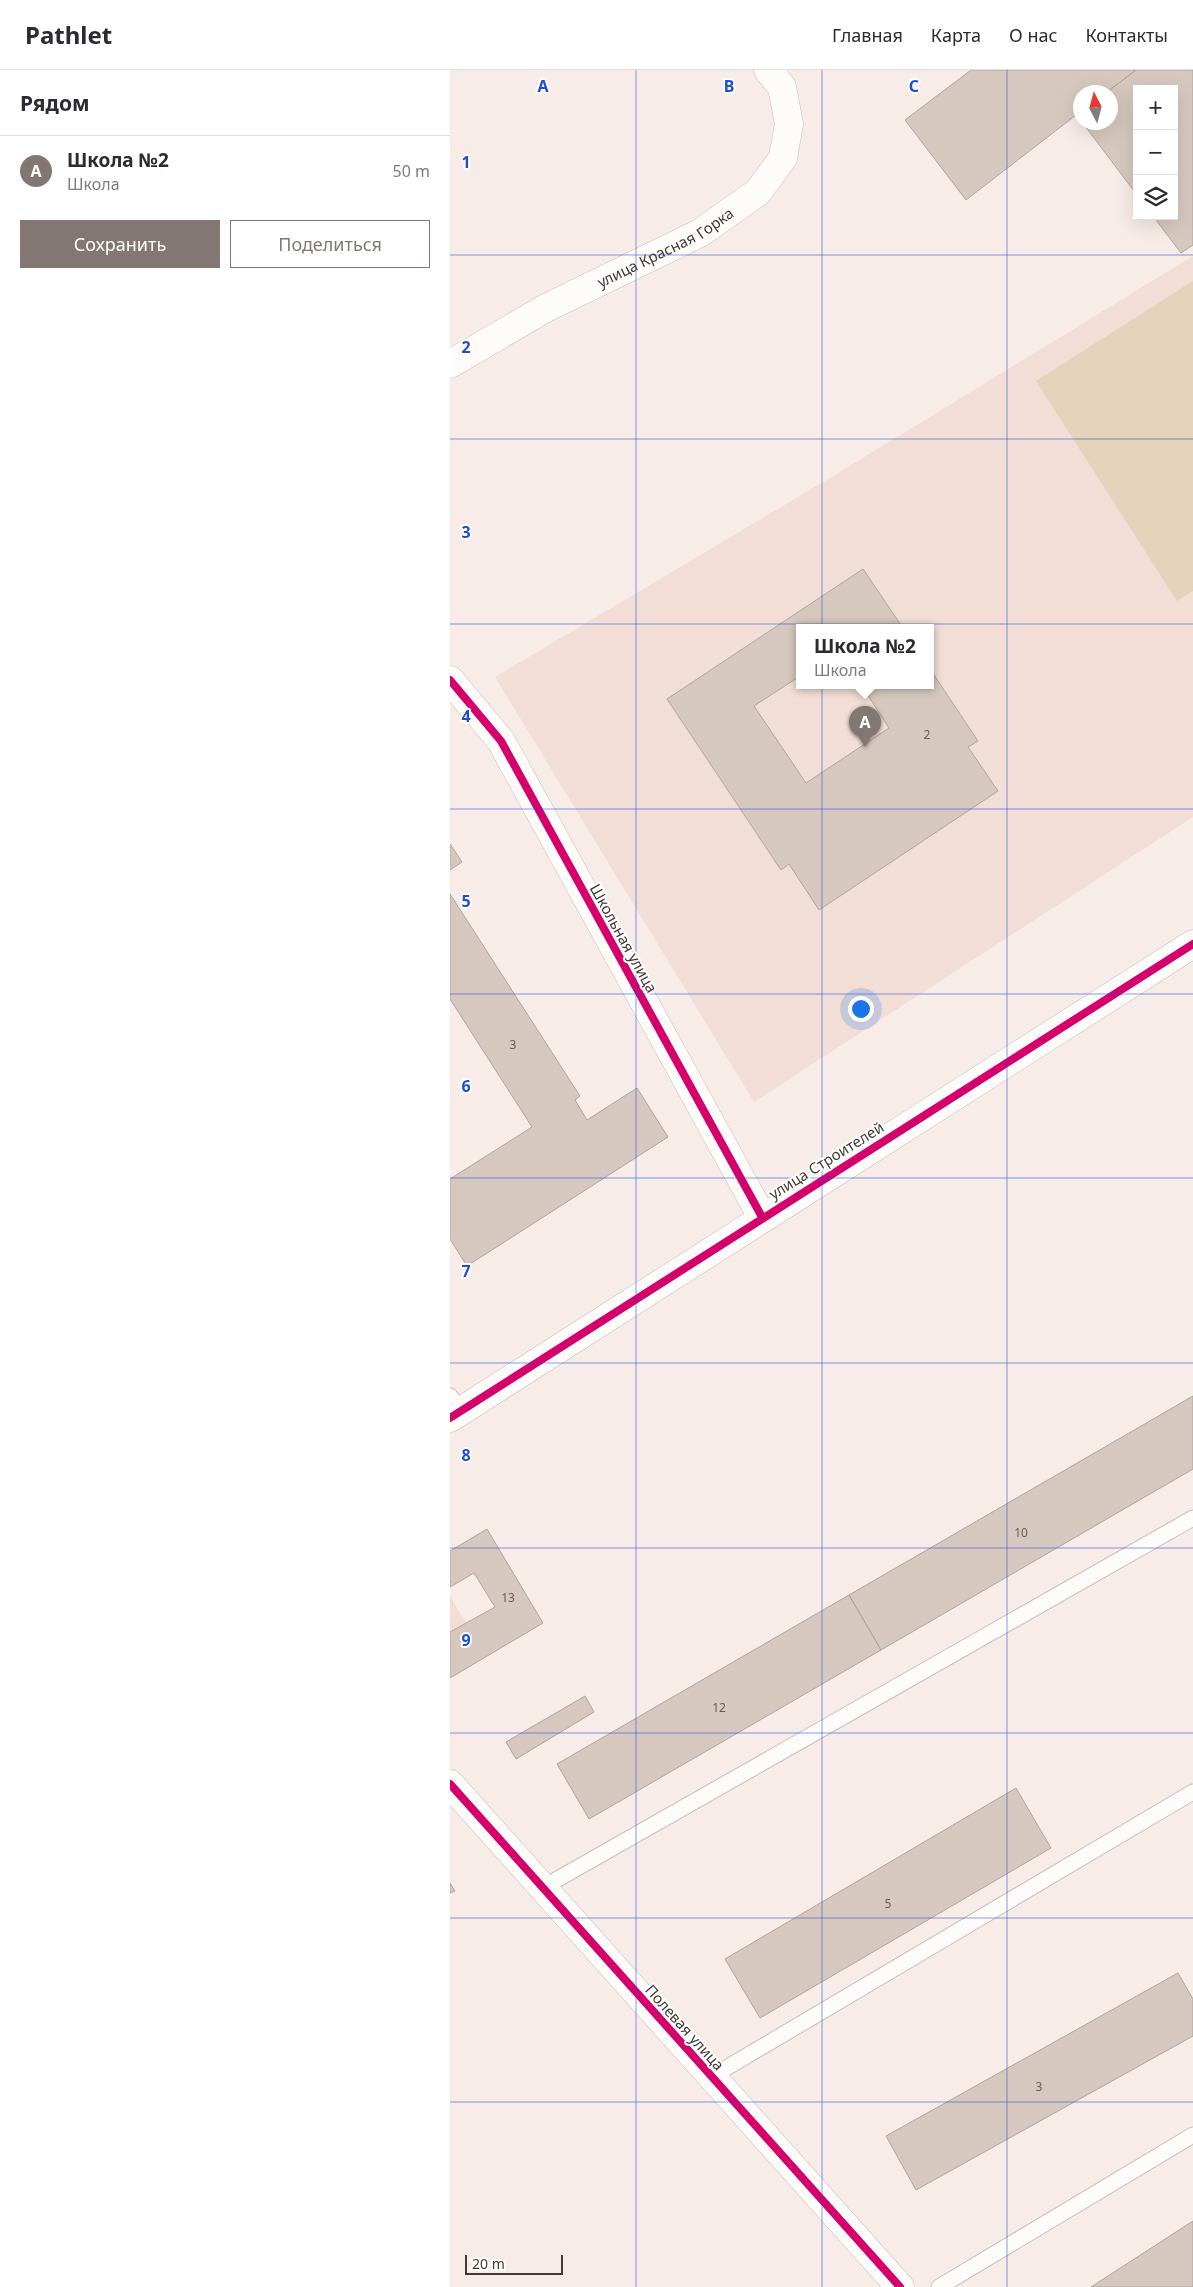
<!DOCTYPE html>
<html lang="ru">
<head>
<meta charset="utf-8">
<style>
	:root { --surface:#fff; --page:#f7f7f7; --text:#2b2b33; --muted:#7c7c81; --line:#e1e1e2; --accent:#827773 }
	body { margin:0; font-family:"Noto Sans",sans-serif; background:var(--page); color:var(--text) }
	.controls { position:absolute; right:15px; top:15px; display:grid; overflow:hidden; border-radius:0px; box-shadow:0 5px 20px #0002 }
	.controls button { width:45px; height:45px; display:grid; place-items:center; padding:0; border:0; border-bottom:1px solid var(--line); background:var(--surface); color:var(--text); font:25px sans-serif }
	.compass { position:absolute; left:623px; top:15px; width:45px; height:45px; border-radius:50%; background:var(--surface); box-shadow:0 5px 20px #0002; rotate:354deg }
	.scale { position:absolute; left:15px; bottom:12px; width:98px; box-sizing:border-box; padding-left:5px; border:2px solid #433834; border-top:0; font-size:14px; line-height:18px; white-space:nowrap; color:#433834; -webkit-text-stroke:4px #fff; paint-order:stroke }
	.you { position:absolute; left:410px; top:938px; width:18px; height:18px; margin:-12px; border:4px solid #fff; border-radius:50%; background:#1a73e8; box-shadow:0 0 0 8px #1a73e833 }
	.badge { display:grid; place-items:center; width:32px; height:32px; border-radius:50%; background:var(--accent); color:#fff; font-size:16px; font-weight:700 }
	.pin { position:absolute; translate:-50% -41px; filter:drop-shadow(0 1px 2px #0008) }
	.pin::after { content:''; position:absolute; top:26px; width:18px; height:15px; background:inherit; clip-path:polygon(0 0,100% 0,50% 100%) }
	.popup { position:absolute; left:346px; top:554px; width:138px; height:65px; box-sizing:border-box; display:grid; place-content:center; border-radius:0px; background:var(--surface); filter:drop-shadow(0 1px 4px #0005); font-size:16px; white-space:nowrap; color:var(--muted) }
	.popup b { font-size:19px; color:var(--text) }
	.popup::after { content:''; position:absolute; left:50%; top:100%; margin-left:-10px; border:10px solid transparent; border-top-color:var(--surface) }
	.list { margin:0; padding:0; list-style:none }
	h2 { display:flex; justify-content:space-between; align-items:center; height:65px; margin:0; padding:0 20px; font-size:21px }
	h2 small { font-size:16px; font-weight:400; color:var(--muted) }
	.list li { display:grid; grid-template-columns:32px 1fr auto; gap:15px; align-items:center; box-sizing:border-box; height:70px; padding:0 20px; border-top:1px solid var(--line) }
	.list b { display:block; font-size:19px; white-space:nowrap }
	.list p { margin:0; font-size:16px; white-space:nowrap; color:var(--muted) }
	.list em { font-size:16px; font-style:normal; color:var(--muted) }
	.actions { display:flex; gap:10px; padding:15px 20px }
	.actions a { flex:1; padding:11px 0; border:1px solid var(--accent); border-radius:0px; text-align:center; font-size:18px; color:var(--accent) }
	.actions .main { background:var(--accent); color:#fff }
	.icon { flex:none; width:28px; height:28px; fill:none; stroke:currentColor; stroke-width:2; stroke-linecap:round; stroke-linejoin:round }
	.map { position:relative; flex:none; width:743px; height:2217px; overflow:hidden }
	header { display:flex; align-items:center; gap:30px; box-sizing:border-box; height:70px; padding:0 25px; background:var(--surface); border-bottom:1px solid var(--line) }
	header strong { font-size:24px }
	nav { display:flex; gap:28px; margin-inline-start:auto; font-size:18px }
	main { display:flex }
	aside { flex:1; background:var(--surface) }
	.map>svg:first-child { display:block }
	.built { fill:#f2ded6; fill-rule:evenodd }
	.green { fill:#e4d2ba }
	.building { fill:#d6c8be; stroke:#ada5a0 }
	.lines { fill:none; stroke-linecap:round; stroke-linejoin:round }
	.lane-casing { stroke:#c8beba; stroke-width:17 }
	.street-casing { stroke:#c8beba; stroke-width:29 }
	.lane { stroke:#fefcfb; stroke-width:15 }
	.street { stroke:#fefcfb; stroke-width:28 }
	.cycleway-casing { stroke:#fff; stroke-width:11 }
	.cycleway { stroke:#d6006c; stroke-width:8 }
	.grid { fill:none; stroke:#1d4ed8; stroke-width:1; stroke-opacity:0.55 }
	.labels { text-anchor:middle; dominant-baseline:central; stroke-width:4; stroke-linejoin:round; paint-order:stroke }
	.number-label { font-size:12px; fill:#685c56 }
	.street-label { font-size:15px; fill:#433834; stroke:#fff }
	.grid-label { font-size:16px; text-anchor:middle; font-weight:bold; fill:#1d4ed8; stroke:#fff; stroke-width:4; stroke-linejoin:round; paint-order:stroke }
</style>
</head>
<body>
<header>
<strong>Pathlet</strong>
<nav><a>Главная</a><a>Карта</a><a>О нас</a><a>Контакты</a></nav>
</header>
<main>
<aside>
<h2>Рядом<small></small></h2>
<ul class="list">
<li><span class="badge">A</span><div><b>Школа №2</b><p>Школа</p></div><em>50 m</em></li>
</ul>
<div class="actions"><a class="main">Сохранить</a><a>Поделиться</a></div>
</aside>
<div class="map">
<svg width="743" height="2217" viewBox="0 0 743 2217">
	<rect width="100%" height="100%" fill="#f7ece7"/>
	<path class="built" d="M743,186V747L304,1032L45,607L385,405ZM350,558H480V616H350Z
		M0,1526L16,1553L0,1562Z"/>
	<path class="green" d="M743,211V521L727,531L586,311Z"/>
	<path class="building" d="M521,0H686L657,22H630V42L516,130L455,50Z
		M686,0H743V175L731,183L703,146H724V19H687V125L632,52H660V22H657Z
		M413,499L453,558H350V606L304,636L356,713L439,658L412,616H480V599L528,671L518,677L548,721L369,840L339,794L331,800L217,629Z
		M0,774L12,792L0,800Z
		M0,824L130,1026L125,1030L137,1050L187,1018L218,1067L17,1196L0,1169V1109L82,1057L0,929Z
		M743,1326V1399L431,1580L399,1525Z
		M37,1459L93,1553L0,1608V1562L45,1537L24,1503L0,1517V1481Z
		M399,1525L431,1580L139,1749L107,1694Z
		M135,1626L144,1642L66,1689L56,1672Z
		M566,1718L601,1778L310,1948L275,1889Z
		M0,1813L5,1821L0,1823Z
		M728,1903L743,1929V1966L466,2120L436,2066Z
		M743,2151V2217H641Z"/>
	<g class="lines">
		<g class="lane-casing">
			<path id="lane" d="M0,1326L11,1341
				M92,1818L743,1448
				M261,2007L743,1722
				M489,2217L743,2065"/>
		</g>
		<g class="street-casing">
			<g id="street">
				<path id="s1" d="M0,294L96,238L250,163L308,122L333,88L339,54L332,17L318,0"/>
				<path d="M0,610L51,671L312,1147"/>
				<path d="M0,1348L743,874"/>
				<path d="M0,1714L450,2217"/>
			</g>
		</g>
		<use href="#lane" class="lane"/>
		<use href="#street" class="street"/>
		<g class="cycleway-casing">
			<path id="cycleway" d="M0,610L51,671L312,1147
				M0,1348L743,874
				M0,1714L450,2217"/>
		</g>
		<use href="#cycleway" class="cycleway"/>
	</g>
	<path class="grid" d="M186,0V2217M372,0V2217M557,0V2217M0,185H743M0,369H743M0,554H743M0,739H743M0,924H743M0,1108H743M0,1293H743M0,1478H743M0,1663H743M0,1848H743M0,2032H743"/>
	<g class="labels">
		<g class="number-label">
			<text x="477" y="664">2</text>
			<text x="63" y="974">3</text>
			<text x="571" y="1462">10</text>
			<text x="58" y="1527">13</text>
			<text x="269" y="1637">12</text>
			<text x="438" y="1833">5</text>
			<text x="589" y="2016">3</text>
		</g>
		<g class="street-label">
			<text stroke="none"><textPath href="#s1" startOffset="245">улица Красная Горка</textPath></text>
			<text transform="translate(174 868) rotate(61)">Школьная улица</text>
			<text transform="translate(376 1090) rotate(-32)">улица Строителей</text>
			<text transform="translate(235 1957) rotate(48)">Полевая улица</text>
		</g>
	</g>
	<g class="grid-label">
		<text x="93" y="22">A</text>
		<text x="279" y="22">B</text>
		<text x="464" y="22">C</text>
		<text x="16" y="98">1</text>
		<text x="16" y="283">2</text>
		<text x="16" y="468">3</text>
		<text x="16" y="652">4</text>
		<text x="16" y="837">5</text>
		<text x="16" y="1022">6</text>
		<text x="16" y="1207">7</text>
		<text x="16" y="1391">8</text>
		<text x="16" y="1576">9</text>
	</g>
</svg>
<div class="controls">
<button>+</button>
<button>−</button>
<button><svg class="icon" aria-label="layers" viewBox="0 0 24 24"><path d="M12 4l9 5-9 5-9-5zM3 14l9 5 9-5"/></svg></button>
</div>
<svg class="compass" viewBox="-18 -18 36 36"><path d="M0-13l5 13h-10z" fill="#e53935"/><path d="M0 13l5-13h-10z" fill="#7c7c81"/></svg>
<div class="scale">20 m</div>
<div class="you"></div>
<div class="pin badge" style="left:415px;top:677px">A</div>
<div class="popup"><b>Школа №2</b>Школа</div>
</div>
</main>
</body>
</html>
